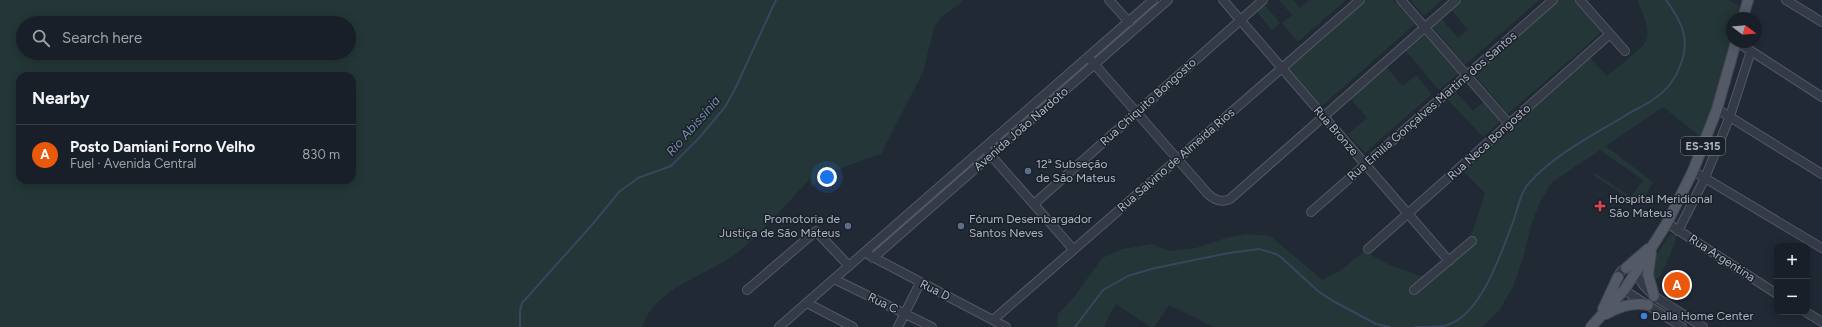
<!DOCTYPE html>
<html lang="en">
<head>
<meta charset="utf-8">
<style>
	:root { --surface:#191f28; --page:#262c34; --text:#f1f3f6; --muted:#9fa2a8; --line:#373d45; --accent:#ea580c }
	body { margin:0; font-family:Figtree,sans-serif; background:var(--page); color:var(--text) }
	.controls { position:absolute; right:12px; bottom:12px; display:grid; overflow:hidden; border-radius:8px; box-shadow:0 2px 10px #0003 }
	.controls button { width:36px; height:36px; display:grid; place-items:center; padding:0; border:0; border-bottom:1px solid var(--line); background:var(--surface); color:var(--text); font:20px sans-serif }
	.compass { position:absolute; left:1726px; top:12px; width:36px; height:36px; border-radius:50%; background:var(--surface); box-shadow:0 2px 10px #0003; rotate:106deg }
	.you { position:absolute; left:827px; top:177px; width:14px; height:14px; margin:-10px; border:3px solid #fff; border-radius:50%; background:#1a73e8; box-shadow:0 0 0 6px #1a73e833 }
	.badge { display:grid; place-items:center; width:26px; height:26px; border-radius:50%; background:var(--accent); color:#fff; font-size:13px; font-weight:700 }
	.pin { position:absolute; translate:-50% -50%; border:2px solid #fff; box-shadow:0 1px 4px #0006 }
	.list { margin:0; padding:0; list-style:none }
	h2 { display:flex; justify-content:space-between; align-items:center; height:52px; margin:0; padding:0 16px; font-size:17px }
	h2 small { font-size:13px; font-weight:400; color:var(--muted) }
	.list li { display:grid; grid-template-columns:26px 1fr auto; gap:12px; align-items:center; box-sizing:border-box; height:60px; padding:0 16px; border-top:1px solid var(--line) }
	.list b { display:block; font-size:15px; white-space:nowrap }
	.list p { margin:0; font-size:13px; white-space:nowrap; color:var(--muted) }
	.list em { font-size:13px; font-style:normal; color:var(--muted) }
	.icon { flex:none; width:22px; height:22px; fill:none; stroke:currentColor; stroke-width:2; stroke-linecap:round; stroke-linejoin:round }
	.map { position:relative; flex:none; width:1822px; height:327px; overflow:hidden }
	.search { position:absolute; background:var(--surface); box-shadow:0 2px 10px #0003; left:16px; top:16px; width:340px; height:44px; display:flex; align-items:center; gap:10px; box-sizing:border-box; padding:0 14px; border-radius:22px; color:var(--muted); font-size:15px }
	.panel { position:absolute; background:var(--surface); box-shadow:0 2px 10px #0003; left:16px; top:72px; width:340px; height:112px; border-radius:12px }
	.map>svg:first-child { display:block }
	.green { fill:#243637; fill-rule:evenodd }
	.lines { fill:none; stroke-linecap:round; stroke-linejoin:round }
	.stream { stroke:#38465e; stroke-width:2 }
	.minor-casing { stroke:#525964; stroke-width:10 }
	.major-casing { stroke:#3e4450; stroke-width:12 }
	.minor { stroke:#353b46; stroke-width:8 }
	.major { stroke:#535a66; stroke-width:10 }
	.service-dot { fill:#5c6f8a; stroke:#1a202a; stroke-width:1.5 }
	.health-dot { fill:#e0444e; stroke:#1a202a; stroke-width:1.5 }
	.shop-dot { fill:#3f7fe0; stroke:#1a202a; stroke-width:1.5 }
	.labels { text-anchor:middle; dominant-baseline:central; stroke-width:3; stroke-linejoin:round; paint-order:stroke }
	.shield { fill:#1a202a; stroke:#828995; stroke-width:1 }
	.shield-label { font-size:11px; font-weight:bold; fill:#afb6c3 }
	.street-label { font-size:12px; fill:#afb6c3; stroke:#1a202a }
	.poi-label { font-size:12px; fill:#afb6c3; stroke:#1a202a; text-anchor:start }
	.water-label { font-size:13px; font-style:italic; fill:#798ca9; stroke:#1a202a }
</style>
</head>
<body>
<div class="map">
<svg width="1822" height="327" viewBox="0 0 1822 327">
	<rect width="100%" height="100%" fill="#212935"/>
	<path class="green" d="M0,0H963L959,5L942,16L934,28L923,72L881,154L821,175L811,188L810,179C788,202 766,228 742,249C712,275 656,285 642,327H0ZM23,23H349V53H23ZM20,76H352V180H20Z
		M1279,0H1293L1300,8L1309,0H1346L1298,42L1282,23L1292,15Z
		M1365,0H1393L1415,24L1322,106L1288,68Z
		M1410,0H1442L1424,16Z
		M1461,0H1539L1465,65L1432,26L1441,18L1458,38L1468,30L1451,9Z
		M1558,0H1575L1603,31L1508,114L1474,74Z
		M1637,0H1728L1740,6L1737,18H1732C1732,55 1714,102 1701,137L1663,107L1606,146L1653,182L1642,203H1636L1593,175L1595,173L1631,197L1643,180L1600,150L1552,182L1540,202L1531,225L1524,256L1513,287L1499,311L1482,327H1214L1169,305L1154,327H1150L1116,304L1108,317L1105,327H1057L1058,314L1074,297L1102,258L1122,249L1152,244L1169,251L1196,248L1226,238L1246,234L1261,235L1270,236L1323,280L1341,270L1364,251L1390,265L1420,276L1446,270L1464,251L1474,227L1485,193L1461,169L1589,57L1607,76C1614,70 1643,48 1646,41C1651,28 1642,12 1637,0Z
		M1264,4L1280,23L1272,30L1256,11Z
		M1424,34L1459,73L1439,90L1405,50Z
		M1385,66L1403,86L1416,75L1432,94L1365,153L1348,134L1367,118L1350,98Z
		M1455,91L1473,111L1484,101L1502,120L1483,137L1447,99Z
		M978,159L883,244H881L977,159Z
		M1669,235L1672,234L1675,236L1676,239L1670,255L1661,275L1659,278L1655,279L1652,273L1654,259Z"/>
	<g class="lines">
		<path class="stream" d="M520,327V311L522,303L591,226L619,192L638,178L671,166L699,138L725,107L735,89L776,0
			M1075,327L1103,290L1128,276L1155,268L1229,253L1259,249L1276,254L1282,258L1319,292L1333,301L1376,324L1390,327
			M1416,327C1424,327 1434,327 1443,326C1480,320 1501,253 1513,222C1518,209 1519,195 1529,183C1554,155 1591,136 1623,117C1633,110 1645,106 1654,99C1666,91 1675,80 1680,66C1691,40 1682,22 1666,0"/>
		<g class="minor-casing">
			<path id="minor" d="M1109,0L1129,22
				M1223,0L1449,261
				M1401,0L1509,124
				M1580,0L1625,51
				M1786,0L1822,22
				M1737,42L1822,97
				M1088,57L1208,194C1215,200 1221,203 1230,199L1456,0
				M1717,109L1822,174
				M988,152L1073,249
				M1693,171L1822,248
				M1034,204L1263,0
				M1311,212L1553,0
				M1667,223L1777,294
				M1678,231L1705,178L1730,116L1751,51
				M1368,249L1610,34
				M869,255L1006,327
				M873,258L1168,0
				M834,279L932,327
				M747,290L816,231L849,266
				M1414,290L1472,241
				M807,303L853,327
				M1806,312L1822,322
				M993,320L1360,0
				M779,327L1153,0
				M898,327L920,283
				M1682,327L1621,288L1618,281C1618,272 1623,267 1632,268L1644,286L1654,296L1703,327"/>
		</g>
		<g class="major-casing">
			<path id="major" d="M1743,18L1748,0
				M1651,253L1648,275L1654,296
				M1626,268L1648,249
				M1603,309L1618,277
				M1606,314C1620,306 1633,302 1648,305
				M1591,327L1624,290L1636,272L1667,223L1693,171L1717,109L1736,42"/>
		</g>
		<use href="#minor" class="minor"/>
		<use href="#major" class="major"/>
	</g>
	<g class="service-dot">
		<circle cx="1028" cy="171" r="4"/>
		<circle cx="848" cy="226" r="4"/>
		<circle cx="961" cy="226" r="4"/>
	</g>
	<path class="health-dot" d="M1598 200h4v4h4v4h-4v4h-4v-4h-4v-4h4z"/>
	<circle class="shop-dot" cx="1644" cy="316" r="4"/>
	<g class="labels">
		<rect class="shield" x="1681" y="137" width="44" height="18" rx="3"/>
		<g class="shield-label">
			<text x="1703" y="146">ES-315</text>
		</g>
		<g class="street-label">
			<text transform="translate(1148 102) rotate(-42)">Rua Chiquito Bongosto</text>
			<text transform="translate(1432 106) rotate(-41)">Rua Emilia Gonçalves Martins dos Santos</text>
			<text transform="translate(1021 129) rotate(-41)">Avenida João Nardoto</text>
			<text transform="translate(1336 131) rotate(49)">Rua Bronze</text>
			<text transform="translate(1489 142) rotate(-42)">Rua Neca Bongosto</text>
			<text transform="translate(1176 160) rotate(-41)">Rua Salvino de Almeida Rios</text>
			<text transform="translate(1722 258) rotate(33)">Rua Argentina</text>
			<text transform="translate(935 290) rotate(27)">Rua D</text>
			<text transform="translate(883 303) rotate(26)">Rua C</text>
		</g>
		<g class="poi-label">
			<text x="1036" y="164">12ª Subseção<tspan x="1036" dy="14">de São Mateus</tspan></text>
			<text x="1609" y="199">Hospital Meridional<tspan x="1609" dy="14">São Mateus</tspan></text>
			<text x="840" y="219" text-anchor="end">Promotoria de<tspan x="840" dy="14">Justiça de São Mateus</tspan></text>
			<text x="969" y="219">Fórum Desembargador<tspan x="969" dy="14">Santos Neves</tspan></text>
			<text x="1652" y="316">Dalla Home Center</text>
		</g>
		<g class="water-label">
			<text transform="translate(693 126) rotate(-49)">Rio Abissínia</text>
		</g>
	</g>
</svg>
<div class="controls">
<button>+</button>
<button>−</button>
</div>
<svg class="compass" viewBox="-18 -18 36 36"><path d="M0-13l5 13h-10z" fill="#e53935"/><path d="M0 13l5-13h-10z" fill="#9fa2a8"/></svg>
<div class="you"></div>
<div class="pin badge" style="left:1677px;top:285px">A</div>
<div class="search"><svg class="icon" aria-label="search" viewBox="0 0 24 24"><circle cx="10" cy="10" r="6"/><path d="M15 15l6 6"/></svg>Search here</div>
<section class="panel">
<h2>Nearby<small></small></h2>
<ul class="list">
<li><span class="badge">A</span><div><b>Posto Damiani Forno Velho</b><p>Fuel · Avenida Central</p></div><em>830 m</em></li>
</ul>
</section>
</div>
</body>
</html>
